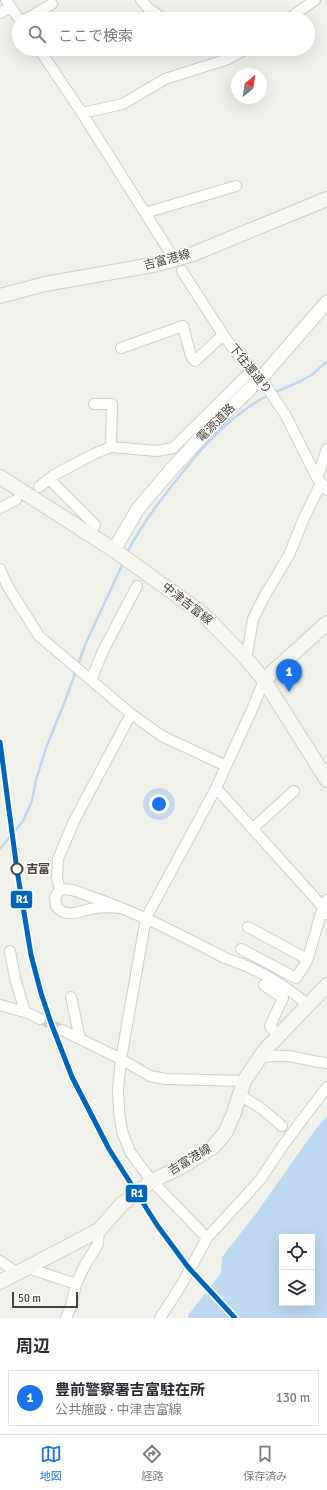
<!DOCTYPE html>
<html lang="ja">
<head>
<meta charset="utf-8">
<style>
	:root { --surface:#fff; --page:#f2f2f3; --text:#2b2b33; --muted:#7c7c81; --line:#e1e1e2; --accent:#1a73e8 }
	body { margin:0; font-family:Signika,"Noto Sans JP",sans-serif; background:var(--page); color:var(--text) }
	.controls { position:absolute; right:12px; bottom:12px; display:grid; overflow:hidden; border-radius:0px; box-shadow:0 4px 16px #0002 }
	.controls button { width:36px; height:36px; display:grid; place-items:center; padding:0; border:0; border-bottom:1px solid var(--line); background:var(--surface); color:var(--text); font:20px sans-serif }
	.compass { position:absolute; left:231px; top:68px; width:36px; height:36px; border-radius:50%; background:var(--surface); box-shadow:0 4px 16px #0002; rotate:29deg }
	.scale { position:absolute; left:12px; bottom:10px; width:66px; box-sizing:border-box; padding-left:4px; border:2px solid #484337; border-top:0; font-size:11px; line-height:14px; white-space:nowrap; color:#484337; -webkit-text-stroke:3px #fff; paint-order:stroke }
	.you { position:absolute; left:159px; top:804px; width:14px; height:14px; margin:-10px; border:3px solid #fff; border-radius:50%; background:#1a73e8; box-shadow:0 0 0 6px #1a73e833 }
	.badge { display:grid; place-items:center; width:26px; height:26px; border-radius:50%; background:var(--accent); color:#fff; font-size:13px; font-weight:700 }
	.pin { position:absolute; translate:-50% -33px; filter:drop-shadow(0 1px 2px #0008) }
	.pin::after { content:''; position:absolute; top:21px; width:14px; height:12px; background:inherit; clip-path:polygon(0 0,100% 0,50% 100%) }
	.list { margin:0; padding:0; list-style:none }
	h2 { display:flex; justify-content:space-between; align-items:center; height:52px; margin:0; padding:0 16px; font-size:17px }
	h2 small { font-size:13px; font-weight:400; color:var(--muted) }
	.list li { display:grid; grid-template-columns:26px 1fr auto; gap:12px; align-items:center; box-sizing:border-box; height:56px; margin:0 8px 8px; padding:0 8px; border:1px solid var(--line); border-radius:0px }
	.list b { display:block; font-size:15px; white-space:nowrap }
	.list p { margin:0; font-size:13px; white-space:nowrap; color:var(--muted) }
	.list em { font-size:13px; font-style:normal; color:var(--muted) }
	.icon { flex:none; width:22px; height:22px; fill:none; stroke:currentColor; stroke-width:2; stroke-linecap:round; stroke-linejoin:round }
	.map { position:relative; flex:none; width:327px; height:1318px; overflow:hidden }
	.search { position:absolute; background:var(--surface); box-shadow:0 4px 16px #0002; left:12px; right:12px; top:12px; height:44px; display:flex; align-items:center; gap:10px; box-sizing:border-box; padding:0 14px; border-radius:22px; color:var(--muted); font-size:15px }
	.sheet { height:116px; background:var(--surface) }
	nav { display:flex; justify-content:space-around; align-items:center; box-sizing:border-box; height:56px; border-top:1px solid var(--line); background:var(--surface); font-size:11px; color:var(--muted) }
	nav a { display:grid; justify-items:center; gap:2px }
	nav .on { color:var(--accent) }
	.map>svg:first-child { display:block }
	.water { fill:#bdd8ef; fill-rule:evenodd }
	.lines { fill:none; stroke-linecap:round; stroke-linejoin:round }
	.stream { stroke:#bdd8ef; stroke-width:2.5 }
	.minor-tunnel { stroke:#cfcec8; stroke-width:10; stroke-dasharray:10 5; stroke-linecap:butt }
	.minor-casing { stroke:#d0ceca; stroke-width:12 }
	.tertiary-casing { stroke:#d0ceca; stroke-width:15 }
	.secondary-casing { stroke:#d1cec3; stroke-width:16 }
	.minor { stroke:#fdfdfc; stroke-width:10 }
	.tertiary { stroke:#fdfdfc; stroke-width:13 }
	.secondary { stroke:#f7f6f0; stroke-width:14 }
	.rail-1-casing { stroke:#fff; stroke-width:8 }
	.rail-1 { stroke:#0065bd; stroke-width:5 }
	.stop-dot { fill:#fff; stroke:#484337; stroke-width:2 }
	.labels { text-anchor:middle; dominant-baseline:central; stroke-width:3; stroke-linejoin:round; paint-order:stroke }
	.street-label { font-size:12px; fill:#484337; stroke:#fff }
	.stop-label { font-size:12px; font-weight:bold; fill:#484337; stroke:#fff; text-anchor:start }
	.line-badge { stroke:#fff; stroke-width:1.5 }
	.badge-label { font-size:11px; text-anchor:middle; font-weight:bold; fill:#fff }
</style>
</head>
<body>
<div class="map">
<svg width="327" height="1318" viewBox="0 0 327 1318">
	<rect width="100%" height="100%" fill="#f1f1ec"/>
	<path class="water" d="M327,1116V1318H188L189,1314L221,1273L222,1257L255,1215L315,1130ZM282,1237H312V1303H282Z"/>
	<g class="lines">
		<path class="stream" d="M273,393L299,382L313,374L327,361
			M127,553C137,533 150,514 164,496C192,459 226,416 269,395
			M78,665L85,645L124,561
			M0,849L23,821L32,801L36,780L46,748L65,701L76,671
			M72,1316L77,1306L78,1296"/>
		<path class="minor-tunnel" d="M40,1019L62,1030"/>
		<g class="minor-casing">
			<path id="minor" d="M6,0L19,19
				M141,0L149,9L164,19
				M0,13L11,7
				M26,19L52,4
				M288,19L315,0
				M39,49L82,113L171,254
				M82,113L123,104L165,79L228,59L246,49
				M145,213L236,186
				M182,271L224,336L239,356L261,378L286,416L317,478L327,490
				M121,348L183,326L191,356L195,361L223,335
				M94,404H112L111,447
				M317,478L327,449
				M49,479L95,525L90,535
				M39,487L54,475L94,454L111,447L157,451L173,448L252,370
				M0,508L16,500
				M0,569L7,585L39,636L91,680
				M246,660L253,619L265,595L289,555L304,518L321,483
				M131,714L91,680L103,651L137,586
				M216,788L323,907L327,914
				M252,829L294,791
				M60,890L57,878L58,859L74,821L131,714L162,736L226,766
				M121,908C112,907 103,907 95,908C81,910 67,920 56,906L55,897L60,890C70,887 80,893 89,896C137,912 180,935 225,958C256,968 283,983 308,1005
				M248,927L307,959
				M241,949L296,978L307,961L323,907L327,900
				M10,951L15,978L25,1012
				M264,985L283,998L270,1026L278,1036
				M71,997L80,1039
				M0,1005L28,1013L40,1019
				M62,1030L121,1059L150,1076L166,1079L244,1081
				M260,1057C270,1056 279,1055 289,1056C302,1058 314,1062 327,1063
				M240,1095L262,1109L282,1126
				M207,1238L152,1181L130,1152L122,1131L119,1110L118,1089L121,1059L146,918L216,788L254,705L264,680
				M0,1261L16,1272
				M28,1266L34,1270L76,1284
				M66,1318L71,1306L76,1284L85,1265L98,1244L99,1230
				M160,1318L182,1284L207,1238L260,1180L284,1144L327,1087"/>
		</g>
		<g class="tertiary-casing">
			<path id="tertiary" d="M114,550L138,509L170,471L204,434L261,378L327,302"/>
		</g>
		<g class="secondary-casing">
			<path id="secondary" d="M0,296L45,284L158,264L193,254L327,199
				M0,477L114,550L203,614L244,656L264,680L327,780
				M264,680L327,623
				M0,1282L99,1230L122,1204L152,1181L181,1167L213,1147L225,1133L234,1113L244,1081L265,1050L327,985"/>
		</g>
		<use href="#minor" class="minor"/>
		<use href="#tertiary" class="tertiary"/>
		<use href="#secondary" class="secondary"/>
		<g class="rail-1-casing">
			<path id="rail-1" d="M0,742L17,870L31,955L41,993L51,1023L72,1077L109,1149L157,1225L188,1267L235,1318"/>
		</g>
		<use href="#rail-1" class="rail-1"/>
	</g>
	<circle class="stop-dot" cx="17" cy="869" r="5.5"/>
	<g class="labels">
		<g class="street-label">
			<text transform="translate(167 260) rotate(-15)">吉富港線</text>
			<text transform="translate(250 369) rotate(51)">下往還通り</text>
			<text transform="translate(216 423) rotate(-45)">電源道路</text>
			<text transform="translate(187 604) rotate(38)">中津吉富線</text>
			<text transform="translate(190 1160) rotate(-31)">吉富港線</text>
		</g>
		<g class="stop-label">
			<text x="26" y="869">吉富</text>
		</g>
	</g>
	<g class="line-badge">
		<rect x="10" y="890" width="23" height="19" rx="4" fill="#0065bd"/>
		<rect x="125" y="1184" width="23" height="19" rx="4" fill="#0065bd"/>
	</g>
	<g class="badge-label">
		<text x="22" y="903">R1</text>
		<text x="137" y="1197">R1</text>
	</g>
</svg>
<div class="controls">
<button><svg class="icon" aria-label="locate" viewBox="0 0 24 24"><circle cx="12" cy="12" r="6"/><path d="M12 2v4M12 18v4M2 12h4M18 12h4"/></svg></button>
<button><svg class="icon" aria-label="layers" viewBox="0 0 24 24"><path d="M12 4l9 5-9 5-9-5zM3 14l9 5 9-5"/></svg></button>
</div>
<svg class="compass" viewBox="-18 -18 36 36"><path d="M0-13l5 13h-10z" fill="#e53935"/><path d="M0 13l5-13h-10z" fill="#7c7c81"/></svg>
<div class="scale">50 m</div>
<div class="you"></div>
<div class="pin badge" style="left:289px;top:692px">1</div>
<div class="search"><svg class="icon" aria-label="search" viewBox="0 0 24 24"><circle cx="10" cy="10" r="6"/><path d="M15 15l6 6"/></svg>ここで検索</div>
</div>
<section class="sheet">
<h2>周辺<small></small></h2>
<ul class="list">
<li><span class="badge">1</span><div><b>豊前警察署吉富駐在所</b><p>公共施設 · 中津吉富線</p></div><em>130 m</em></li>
</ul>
</section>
<nav>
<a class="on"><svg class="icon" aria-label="map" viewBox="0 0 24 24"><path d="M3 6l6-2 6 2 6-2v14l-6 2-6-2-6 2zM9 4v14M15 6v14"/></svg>地図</a>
<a><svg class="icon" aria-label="directions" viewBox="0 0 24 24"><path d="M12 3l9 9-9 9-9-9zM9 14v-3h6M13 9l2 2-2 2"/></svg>経路</a>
<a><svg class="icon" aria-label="saved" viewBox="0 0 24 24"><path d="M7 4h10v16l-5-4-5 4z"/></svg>保存済み</a>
</nav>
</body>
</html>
